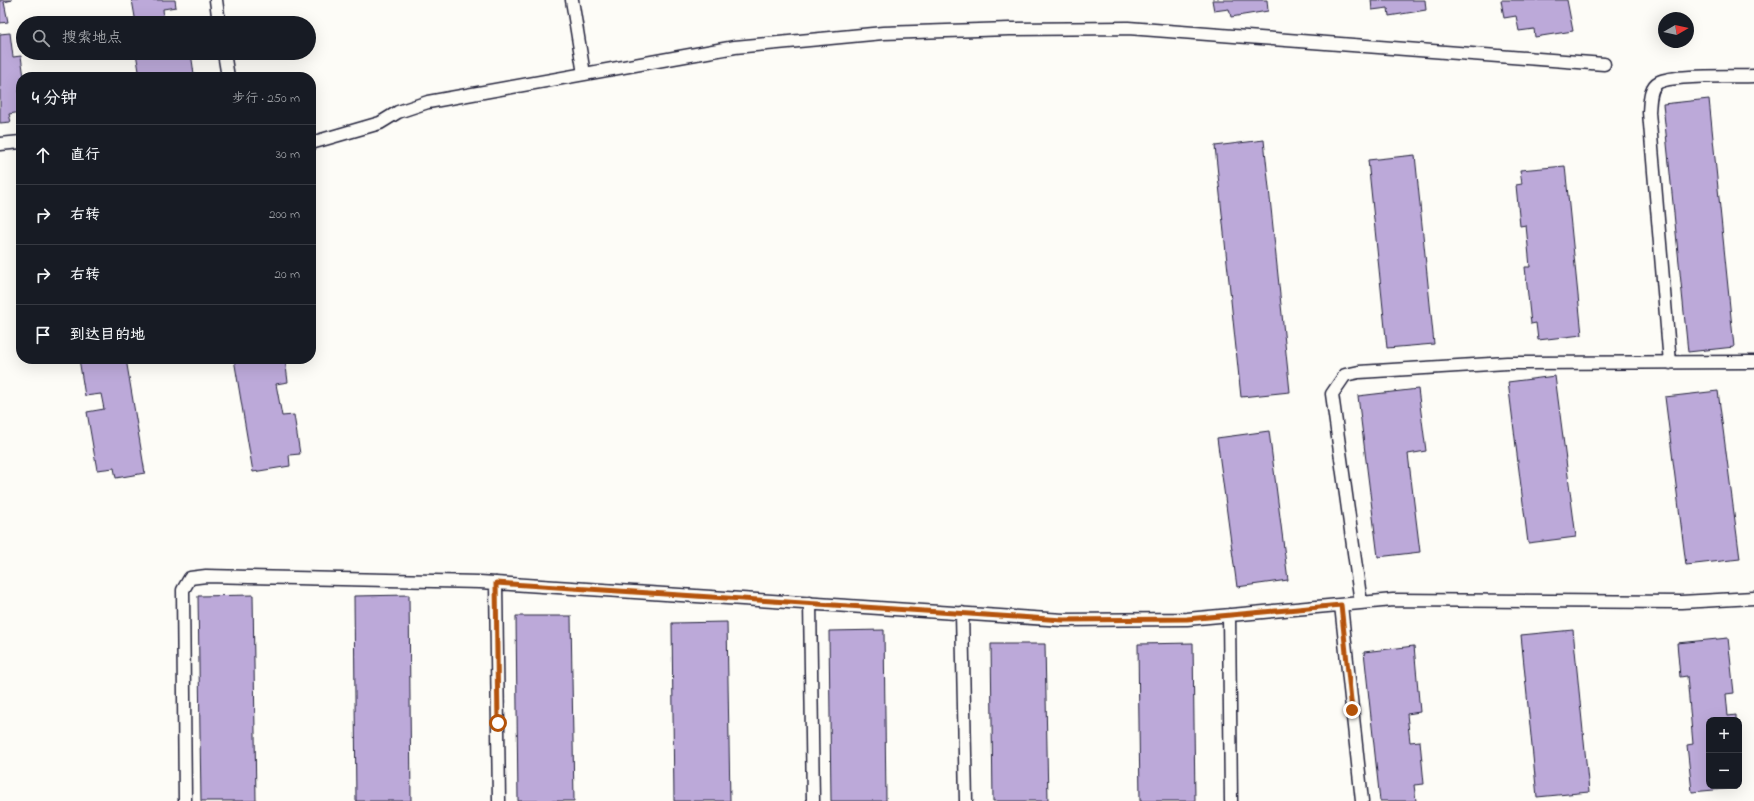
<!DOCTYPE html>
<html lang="zh">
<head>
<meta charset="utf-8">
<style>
	:root { --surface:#171b24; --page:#20242c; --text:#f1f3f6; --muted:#9ea1a6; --line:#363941 }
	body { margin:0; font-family:"Indie Flower","LXGW WenKai TC",sans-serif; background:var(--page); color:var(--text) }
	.controls { position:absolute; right:12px; bottom:12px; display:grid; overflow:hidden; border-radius:8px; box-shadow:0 4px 16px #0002 }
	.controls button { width:36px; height:36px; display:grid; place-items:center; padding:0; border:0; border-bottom:1px solid var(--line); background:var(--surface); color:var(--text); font:20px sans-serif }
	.compass { position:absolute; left:1658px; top:12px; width:36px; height:36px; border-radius:50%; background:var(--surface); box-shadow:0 4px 16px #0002; rotate:81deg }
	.stop { position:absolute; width:12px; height:12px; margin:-9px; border:3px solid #b45309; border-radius:50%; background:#fff }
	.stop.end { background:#b45309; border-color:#fff; box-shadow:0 1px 4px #0008 }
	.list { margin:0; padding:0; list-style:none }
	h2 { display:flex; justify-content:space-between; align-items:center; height:52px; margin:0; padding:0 16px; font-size:17px }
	h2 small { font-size:13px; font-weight:400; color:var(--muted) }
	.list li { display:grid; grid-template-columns:26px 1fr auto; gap:12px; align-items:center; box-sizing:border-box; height:60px; padding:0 16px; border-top:1px solid var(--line) }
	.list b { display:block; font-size:15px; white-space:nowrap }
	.list em { font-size:13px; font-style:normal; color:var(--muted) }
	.icon { flex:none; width:22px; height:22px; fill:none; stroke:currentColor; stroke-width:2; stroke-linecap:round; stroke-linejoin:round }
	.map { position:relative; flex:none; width:1754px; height:801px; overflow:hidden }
	.search { position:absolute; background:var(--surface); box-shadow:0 4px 16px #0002; left:16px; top:16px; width:300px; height:44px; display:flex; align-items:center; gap:10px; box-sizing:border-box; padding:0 14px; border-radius:22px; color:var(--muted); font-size:15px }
	.panel { position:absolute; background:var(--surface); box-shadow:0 4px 16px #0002; left:16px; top:72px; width:300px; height:292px; border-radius:16px }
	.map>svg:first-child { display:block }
	.building { fill:#bca9d9; stroke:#22223b }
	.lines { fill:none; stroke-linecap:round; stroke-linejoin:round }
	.service-casing { stroke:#22223b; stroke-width:15 }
	.service { stroke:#fdfcf7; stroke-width:12 }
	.route { stroke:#b45309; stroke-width:5 }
</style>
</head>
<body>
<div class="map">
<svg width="1754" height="801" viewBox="0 0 1754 801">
	<rect width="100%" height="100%" fill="#fdfcf7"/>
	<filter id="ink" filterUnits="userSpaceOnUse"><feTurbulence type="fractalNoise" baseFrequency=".025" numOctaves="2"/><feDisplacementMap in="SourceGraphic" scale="8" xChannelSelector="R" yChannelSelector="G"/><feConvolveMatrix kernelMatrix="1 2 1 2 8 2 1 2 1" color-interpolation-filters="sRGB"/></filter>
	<g filter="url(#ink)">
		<path class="building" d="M0,0H12L4,2L8,22L0,23Z
			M132,0H175L176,7L163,9L164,20L178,18V23H136Z
			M1212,0H1267L1268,11L1231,17L1229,9L1214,11Z
			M1371,0H1425L1426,10L1389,16L1388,8L1372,10Z
			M1501,0H1567L1573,31L1535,37L1534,29L1519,31L1516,16L1504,18Z
			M10,33L13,57L21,56L24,77H21V89L19,90L21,112L9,114L11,122L0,123V34Z
			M136,53H191L194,74L187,75V77H140Z
			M1709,99L1734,347L1688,352L1663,104Z
			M1264,140L1290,392L1241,397L1215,146Z
			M1415,155L1434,344L1387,348L1368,160Z
			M1565,166L1582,335L1538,340L1536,323L1531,324L1525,267H1530L1526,225L1520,226L1516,185L1522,184L1520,170Z
			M79,359H126L145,473L116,478L114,468L97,470L87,412L104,409L101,394L85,396Z
			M234,359H285L288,382L276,384L282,416L294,415L300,454L289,455L290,466L253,472Z
			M1555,376L1576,537L1528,543L1508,382Z
			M1418,389L1426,451L1408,454L1420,552L1378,557L1358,396Z
			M1718,391L1740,559L1686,565L1665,397Z
			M1269,431L1288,580L1237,587L1217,438Z
			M253,595L256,801H201L198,596Z
			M409,595L411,801H356L354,596Z
			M516,616H571L574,801H518Z
			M727,622L730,801H674L672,623Z
			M884,630L886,801H831L829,631Z
			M1573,630L1589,792L1537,797L1521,635Z
			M1728,638L1734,693L1726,694L1728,716L1736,715V720H1709V786H1735V788L1692,792L1687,745L1693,744L1687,676L1680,677L1677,643Z
			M1193,643L1195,801H1140L1138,644Z
			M991,644H1045L1048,801H993Z
			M1414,646L1420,712L1407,714L1410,742L1420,741L1424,784L1414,785L1416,801H1380L1364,652Z"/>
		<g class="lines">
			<g class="service-casing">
				<path id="service" d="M216,0L219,23
					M572,0L584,74
					M224,53L228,77
					M311,143L380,123L398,112L428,102L735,47L883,33L1010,29L1128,28L1604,64
					M0,144L21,142
					M1670,363L1649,112C1650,102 1649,87 1659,82C1674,74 1735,77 1754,76
					M496,583L499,801
					M810,603L813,801
					M1361,603L1332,394L1345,375L1359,372L1507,363L1754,362
					M1341,605L1362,801
					M962,613L966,801
					M1229,615L1231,801
					M185,801L183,590L190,578L206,576L480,582L1063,620L1187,619L1393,600L1681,602L1754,598"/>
			</g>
			<use href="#service" class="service"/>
		</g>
	</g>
	<g class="lines" filter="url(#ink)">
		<path class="route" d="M498,723L496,583L1063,620L1187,619L1341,605L1352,710"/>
	</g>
</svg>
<div class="controls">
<button>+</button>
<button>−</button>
</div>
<svg class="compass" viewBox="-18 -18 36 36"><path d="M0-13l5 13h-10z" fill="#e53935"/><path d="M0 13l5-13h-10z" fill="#9ea1a6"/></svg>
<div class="stop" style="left:498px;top:723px"></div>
<div class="stop end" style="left:1352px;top:710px"></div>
<div class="search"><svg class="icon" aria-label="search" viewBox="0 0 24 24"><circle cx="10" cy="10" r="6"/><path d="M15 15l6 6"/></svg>搜索地点</div>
<section class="panel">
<h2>4 分钟<small>步行 · 250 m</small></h2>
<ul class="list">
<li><svg class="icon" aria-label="ahead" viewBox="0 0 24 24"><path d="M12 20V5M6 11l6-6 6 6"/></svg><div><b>直行</b></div><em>30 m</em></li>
<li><svg class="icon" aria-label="right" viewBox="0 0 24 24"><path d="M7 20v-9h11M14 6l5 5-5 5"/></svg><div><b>右转</b></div><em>200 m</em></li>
<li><svg class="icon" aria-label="right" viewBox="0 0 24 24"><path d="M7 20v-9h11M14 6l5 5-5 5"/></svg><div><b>右转</b></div><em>20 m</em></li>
<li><svg class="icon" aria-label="arrive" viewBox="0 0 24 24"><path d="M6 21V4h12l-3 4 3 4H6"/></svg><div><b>到达目的地</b></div></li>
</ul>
</section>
</div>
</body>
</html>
